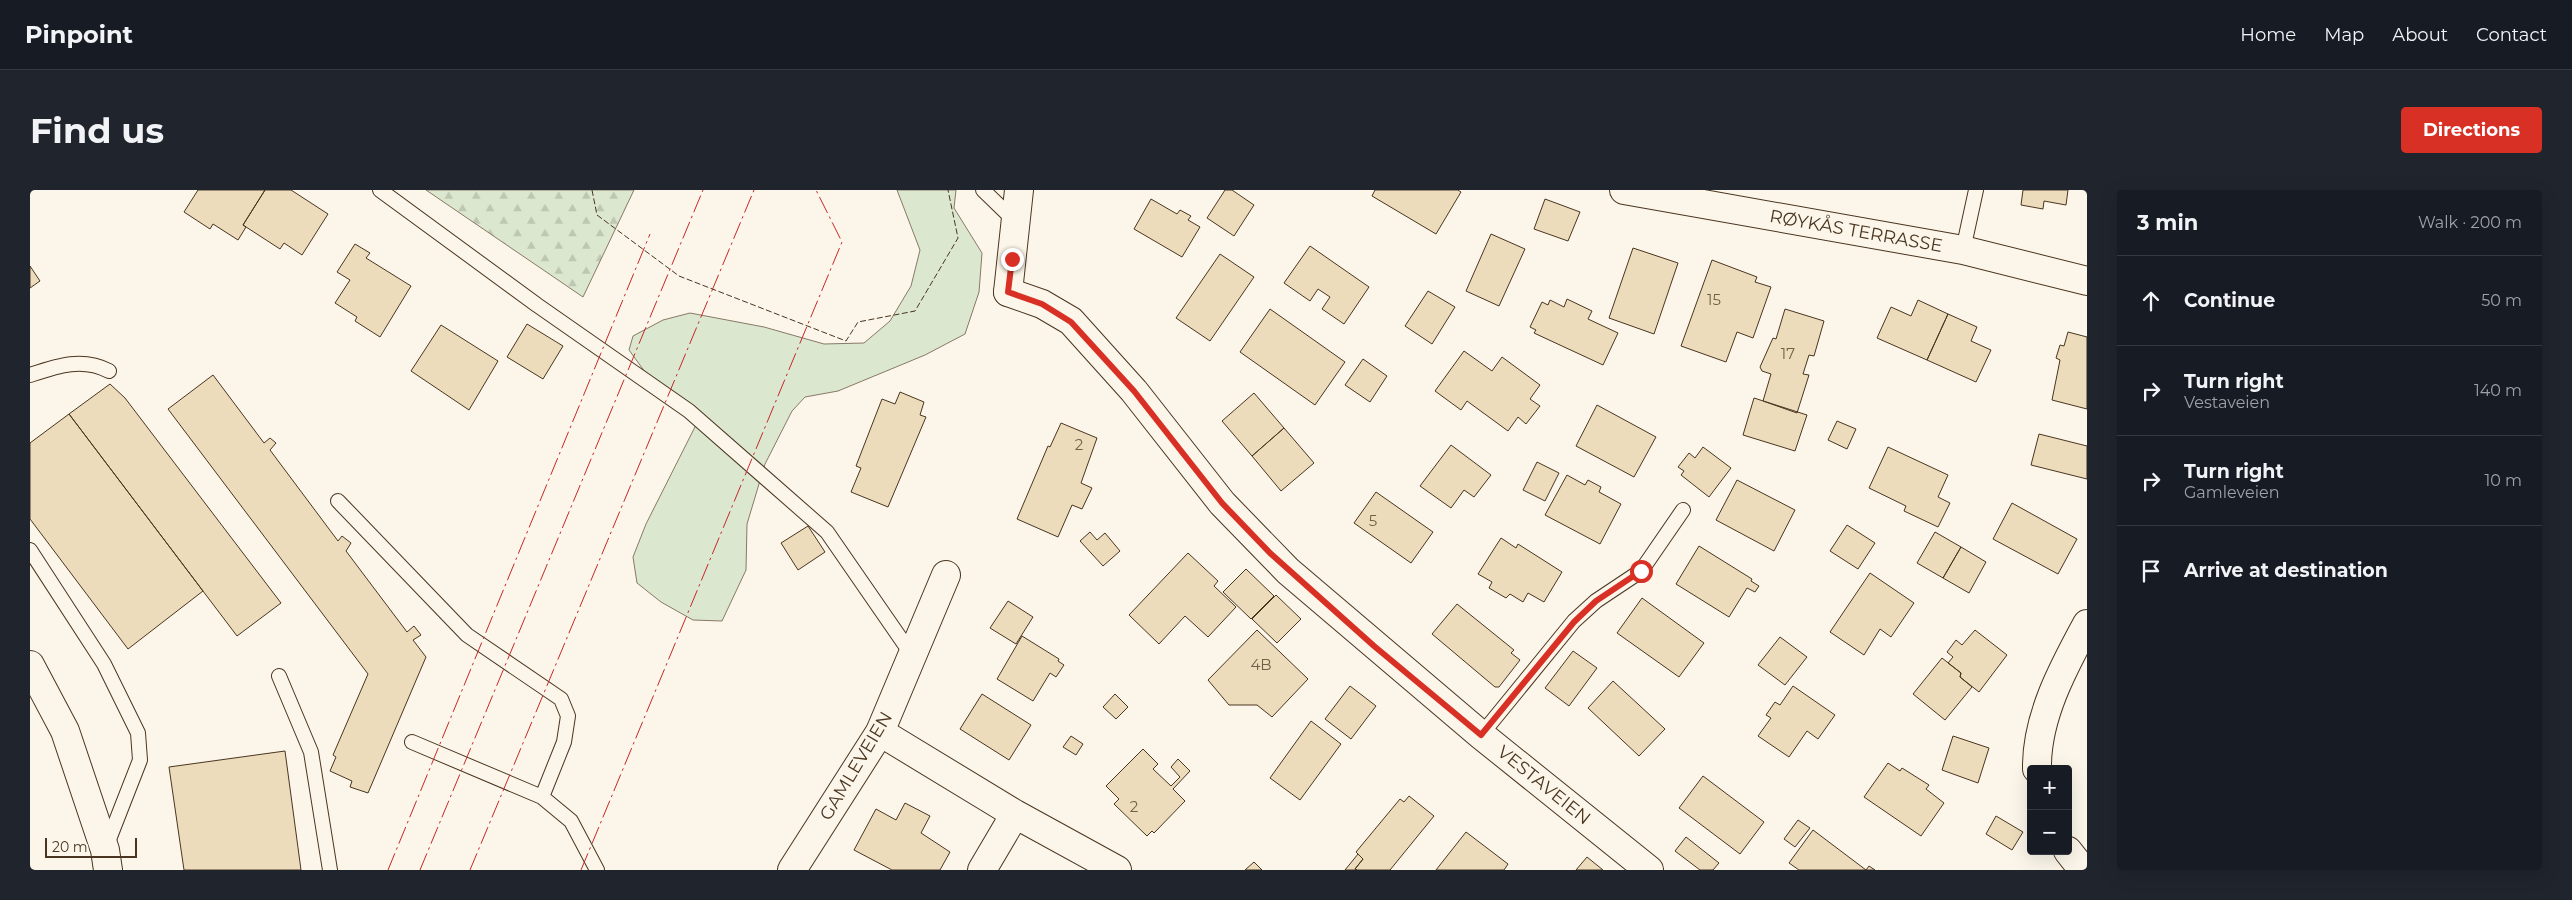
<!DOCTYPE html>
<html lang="en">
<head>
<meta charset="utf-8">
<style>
	:root { --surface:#171b24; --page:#20242c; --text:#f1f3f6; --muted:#9ea1a6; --line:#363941; --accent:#d93025 }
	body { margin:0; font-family:Montserrat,sans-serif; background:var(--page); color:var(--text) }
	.controls { position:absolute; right:15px; bottom:15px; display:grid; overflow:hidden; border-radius:5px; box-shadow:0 5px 20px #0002 }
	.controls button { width:45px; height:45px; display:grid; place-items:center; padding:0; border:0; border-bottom:1px solid var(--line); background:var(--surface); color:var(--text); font:25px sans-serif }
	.scale { position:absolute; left:15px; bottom:12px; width:92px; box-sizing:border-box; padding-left:5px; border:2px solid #4a3520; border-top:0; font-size:14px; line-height:18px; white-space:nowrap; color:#4a3520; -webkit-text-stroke:4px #fbf6e9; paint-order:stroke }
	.stop { position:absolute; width:15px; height:15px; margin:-11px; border:4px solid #d93025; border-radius:50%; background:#fff }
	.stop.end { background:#d93025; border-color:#fff; box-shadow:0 1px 5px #0008 }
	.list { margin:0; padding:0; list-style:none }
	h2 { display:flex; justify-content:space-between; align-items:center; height:65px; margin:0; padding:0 20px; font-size:21px }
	h2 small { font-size:16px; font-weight:400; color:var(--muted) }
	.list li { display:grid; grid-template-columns:32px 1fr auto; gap:15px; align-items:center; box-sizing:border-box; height:90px; padding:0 20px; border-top:1px solid var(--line) }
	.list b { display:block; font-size:19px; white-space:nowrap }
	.list p { margin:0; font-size:16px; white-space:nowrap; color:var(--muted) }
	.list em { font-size:16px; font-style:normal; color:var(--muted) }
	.icon { flex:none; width:28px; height:28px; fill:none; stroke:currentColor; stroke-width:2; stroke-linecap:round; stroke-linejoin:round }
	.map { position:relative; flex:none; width:2057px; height:680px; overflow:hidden; border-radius:5px }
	header { display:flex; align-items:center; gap:30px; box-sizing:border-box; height:70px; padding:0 25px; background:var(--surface); border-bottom:1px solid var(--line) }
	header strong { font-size:24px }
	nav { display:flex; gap:28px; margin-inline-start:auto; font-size:18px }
	.intro { display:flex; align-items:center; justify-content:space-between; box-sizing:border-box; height:120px; padding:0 30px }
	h1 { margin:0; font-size:35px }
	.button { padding:12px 22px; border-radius:5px; background:var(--accent); color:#fff; font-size:18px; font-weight:700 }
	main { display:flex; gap:30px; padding:0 30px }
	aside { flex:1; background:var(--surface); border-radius:5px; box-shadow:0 5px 20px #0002 }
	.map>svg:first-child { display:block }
	.green { fill:#dce7d0; stroke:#887966 }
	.forest { fill:url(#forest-firs); stroke:#887966 }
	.building { fill:#ecdcbc; stroke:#4a3520 }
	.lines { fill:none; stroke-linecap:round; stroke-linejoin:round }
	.service-casing { stroke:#4a3520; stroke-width:16 }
	.minor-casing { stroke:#4a3520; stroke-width:30 }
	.tertiary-casing { stroke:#4a3520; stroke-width:30 }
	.service { stroke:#fbf6e9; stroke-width:14 }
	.minor { stroke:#fbf6e9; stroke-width:28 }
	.tertiary { stroke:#fbf6e9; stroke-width:28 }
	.fence { stroke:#4a3520; stroke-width:1; stroke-dasharray:6 2.5; stroke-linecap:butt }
	.power { stroke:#c62828; stroke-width:1; stroke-dasharray:18 4 2.5 4; stroke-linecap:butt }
	.route { stroke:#d93025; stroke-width:6 }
	.labels { text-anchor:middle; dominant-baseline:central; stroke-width:4; stroke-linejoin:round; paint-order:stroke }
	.number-label { font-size:15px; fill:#725f47 }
	.street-label { font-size:18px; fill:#4a3520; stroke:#fbf6e9 }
</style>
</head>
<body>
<header>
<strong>Pinpoint</strong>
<nav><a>Home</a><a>Map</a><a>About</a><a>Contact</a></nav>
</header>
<div class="intro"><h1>Find us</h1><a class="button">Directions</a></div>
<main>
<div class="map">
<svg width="2057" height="680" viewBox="0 0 2057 680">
	<defs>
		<pattern id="forest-firs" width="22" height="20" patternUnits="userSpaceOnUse" patternTransform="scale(1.25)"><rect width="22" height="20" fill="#dce7d0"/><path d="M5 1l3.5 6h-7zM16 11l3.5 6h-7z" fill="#bec7b2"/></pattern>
	</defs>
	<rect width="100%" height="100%" fill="#fbf6e9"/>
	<path class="green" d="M867,0H926L924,18L952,63L949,102L935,144L895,165L808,201L775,207L762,221L735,274L717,334L716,380L692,431L663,430L631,412L607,393L603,367L616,334L671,225L615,182L599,160L603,146L633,130L660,123L734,137L794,154L834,153L860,131L881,96L890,60Z"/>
	<path class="forest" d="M396,0H604L553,107Z"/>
	<path class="building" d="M168,0H235L213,35L216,37L208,50L183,34L180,39L154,22Z
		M235,0H261L298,24L272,65L254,53L250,59L213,35Z
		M1195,0H1202L1224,15L1204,46L1177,28Z
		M1345,0H1428L1431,2L1406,44L1342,6Z
		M1993,0H2038L2036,15L2014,11L2013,19L1991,15Z
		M1121,9L1147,24L1150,20L1161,26L1158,30L1170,37L1152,67L1104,39Z
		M1515,9L1550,22L1538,51L1504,39Z
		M1461,44L1495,59L1469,116L1436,101Z
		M325,54L340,63L336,68L381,96L350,147L325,131L327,127L305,113L320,90L307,82Z
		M1280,56L1339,97L1314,134L1292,119L1300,107L1288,99L1280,111L1254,93Z
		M1603,58L1648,73L1624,144L1579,128Z
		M1190,64L1224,87L1180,151L1146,128Z
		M1682,70L1727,87L1725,92L1741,97L1723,148L1707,142L1696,172L1651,156Z
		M0,76L10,91L0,98Z
		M1398,101L1425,117L1402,154L1375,136Z
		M1537,109L1562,121L1558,129L1588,143L1573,175L1504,143L1506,140L1500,137L1512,112L1518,115L1520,110L1534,117Z
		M1888,110L1918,124L1897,170L1847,148L1861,117L1881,126Z
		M1240,119L1315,172L1285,215L1210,162Z
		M1755,119L1794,131L1784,166L1779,165L1773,184L1779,185L1767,223L1733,211L1741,184L1732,181L1730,177L1743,148L1746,149Z
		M1918,124L1947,137L1941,151L1961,160L1946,192L1897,170Z
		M497,134L533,156L513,189L477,167Z
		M411,135L468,171L439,220L381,181Z
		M2038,142L2057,147V219L2022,210L2030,170L2026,168L2030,155L2034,156Z
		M1434,161L1462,181L1472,167L1510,195L1500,209L1510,216L1496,234L1488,227L1478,241L1437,211L1431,220L1405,201Z
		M1333,169L1357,186L1340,212L1315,195Z
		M183,185L234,253L240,248L246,253L240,260L308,351L312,346L321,353L316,361L377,442L384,436L391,445L383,450L396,467L338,603L320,597L322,591L300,581L306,567L303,565L338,484L138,219Z
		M80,194L95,208L251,413L207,446L39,224Z
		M870,202L894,212L890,225L896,227L858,317L821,302L831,278L826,276L852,209L865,214Z
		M1224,203L1254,238L1222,266L1192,231Z
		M1724,208L1777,225L1765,261L1713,245Z
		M1567,215L1626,247L1604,287L1546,256Z
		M39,224L173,401L98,459L0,329V253Z
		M1807,231L1826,239L1817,259L1798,250Z
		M1031,233L1067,248L1051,293L1062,298L1052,319L1042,315L1028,347L987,329L1018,256L1020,257Z
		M1254,238L1284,273L1251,301L1222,266Z
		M2009,244L2057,256V289L2001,275Z
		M1421,255L1461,285L1444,307L1434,300L1421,318L1390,296Z
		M1673,257L1701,278L1679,307L1651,285L1654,281L1648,277L1659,263L1665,268Z
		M1858,257L1918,285L1908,307L1920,313L1908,337L1874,321L1876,316L1839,298Z
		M1507,272L1529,283L1515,311L1493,300Z
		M1537,285L1555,295L1558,290L1571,297L1569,302L1591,314L1570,354L1515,325Z
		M1707,290L1765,320L1744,361L1686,330Z
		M1346,302L1403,342L1381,373L1324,333Z
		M1982,313L2047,349L2028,384L1963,349Z
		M1817,335L1845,353L1828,379L1800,361Z
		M778,336L795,362L768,380L751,353Z
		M1060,342L1067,350L1075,343L1090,361L1073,376L1050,351Z
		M1905,342L1931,357L1913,388L1887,373Z
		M1471,348L1486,358L1488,354L1532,382L1514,412L1498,403L1493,412L1480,404L1476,408L1459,398L1462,392L1448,384Z
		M1669,356L1722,389L1721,391L1729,396L1725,402L1717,398L1699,427L1646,394Z
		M1931,357L1956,372L1939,403L1913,388Z
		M1158,363L1188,391L1184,396L1206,417L1178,447L1155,426L1129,454L1099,425Z
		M1216,379L1244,406L1221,429L1193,402Z
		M1840,383L1884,413L1861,447L1850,439L1834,465L1800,442Z
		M1246,405L1271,429L1247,453L1222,429Z
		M1612,408L1674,453L1649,487L1587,443Z
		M978,411L1003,427L986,454L960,438Z
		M1427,414L1484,460L1481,463L1490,470L1469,497H1465L1402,444Z
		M1227,440L1278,489L1242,527L1227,515H1199L1178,490Z
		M1945,440L1977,465L1949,502L1930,487L1931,483L1918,473L1923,467L1917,462L1926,450L1932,455Z
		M992,446L1029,469L1028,471L1034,475L1026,487L1020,483L1003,511L967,489Z
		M1750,447L1777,467L1755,495L1728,475Z
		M1543,461L1567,478L1539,516L1515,498Z
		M1912,468L1931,483L1930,487L1942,497L1915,530L1883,504Z
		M1583,491L1635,539L1609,566L1558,518Z
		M1320,496L1346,516L1321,549L1295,529Z
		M1763,496L1805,525L1788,549L1777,541L1759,567L1728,546L1741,528L1736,525L1745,512L1750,515Z
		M952,504L1001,535L979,570L930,539Z
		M1085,504L1098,517L1086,529L1073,517Z
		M1281,531L1311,554L1270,610L1240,588Z
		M1041,546L1053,554L1046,565L1033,557Z
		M1923,546L1959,558L1948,593L1912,580Z
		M1113,559L1128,574L1123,579L1141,596L1150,587L1141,577L1148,569L1160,581L1143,599L1155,611L1124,643L1122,641L1117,646L1084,614L1089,609L1076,596Z
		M255,561L271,680H154L139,577Z
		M1858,573L1870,581L1872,578L1899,595L1896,599L1914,613L1891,646L1834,607Z
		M1673,586L1734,632L1710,664L1649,618Z
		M1379,606L1404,626L1360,680H1327L1325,679L1333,669L1326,662L1370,609L1374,612Z
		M875,613L900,626L891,643L920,662L910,680H862L824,660L846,619L866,630Z
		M1966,626L1993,642L1982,660L1956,644Z
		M1768,630L1780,638L1765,657L1754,649Z
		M1783,640L1836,680L1839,676L1845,680H1769L1759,673Z
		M1436,642L1478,674L1474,680H1406Z
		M1656,647L1689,673L1683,680H1670L1645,661Z
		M1328,664L1333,669L1325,679L1327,680H1315Z
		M1557,667L1573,680H1546Z
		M1224,672L1232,680H1215Z"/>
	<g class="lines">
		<g class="service-casing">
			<path id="service" d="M350,0L507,115L659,221L797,342L882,465
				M953,0L986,32
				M1933,60L1946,0
				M0,185C27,176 52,167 79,181
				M308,311L437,445L531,509L538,526L534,552L512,607
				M0,360L74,474L108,543L110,570L76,657
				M249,486L281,562L300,680
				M1451,545L1544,431L1566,411L1611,381L1653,320
				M382,552L512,607L541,631L567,680"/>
		</g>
		<g class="minor-casing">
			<path id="minor" d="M1594,0L1933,60L2057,91
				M978,102L1012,114L1041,131L1104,201L1192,313L1258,381L1451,545L1619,680
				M850,542L985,624L1087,680
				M2007,579C2006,528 2033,478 2057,434
				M2038,661L2053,680
				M952,680L985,624"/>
		</g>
		<g class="tertiary-casing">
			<path id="tertiary" d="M978,102L989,0
				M0,475L35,541L75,660L78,680
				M762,680L850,542L916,385"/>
		</g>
		<use href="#service" class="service"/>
		<use href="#minor" class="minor"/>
		<use href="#tertiary" class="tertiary"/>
		<path class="fence" d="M562,0L567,25L649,86L816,151L828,132L885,121L928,48L918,0"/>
		<path class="power" d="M358,680L620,44
			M390,680L673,0
			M440,680L724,0
			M551,680L812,52L786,0"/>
	</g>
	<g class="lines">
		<path class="route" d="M982,69L978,102L1012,114L1041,132L1104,201L1192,313L1240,363L1344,456L1451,545L1544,432L1566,411L1611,381"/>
	</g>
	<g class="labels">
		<g class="number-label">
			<text x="1684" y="109">15</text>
			<text x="1758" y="163">17</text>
			<text x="1049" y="254">2</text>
			<text x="1343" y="330">5</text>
			<text x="1231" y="474">4B</text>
			<text x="1104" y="616">2</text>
		</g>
		<g class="street-label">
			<text transform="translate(1826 41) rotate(10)">RØYKÅS TERRASSE</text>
			<text transform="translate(826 576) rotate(-59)">GAMLEVEIEN</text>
			<text transform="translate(1514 595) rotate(39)">VESTAVEIEN</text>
		</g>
	</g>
</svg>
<div class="controls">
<button>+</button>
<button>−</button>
</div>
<div class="scale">20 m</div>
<div class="stop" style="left:1611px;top:381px"></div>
<div class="stop end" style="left:982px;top:69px"></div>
</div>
<aside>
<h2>3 min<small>Walk · 200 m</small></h2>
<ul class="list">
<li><svg class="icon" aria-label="ahead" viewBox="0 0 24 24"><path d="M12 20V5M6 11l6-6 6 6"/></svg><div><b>Continue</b></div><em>50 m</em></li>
<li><svg class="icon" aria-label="right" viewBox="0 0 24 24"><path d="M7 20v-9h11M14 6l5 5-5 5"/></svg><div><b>Turn right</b><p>Vestaveien</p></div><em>140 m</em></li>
<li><svg class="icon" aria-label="right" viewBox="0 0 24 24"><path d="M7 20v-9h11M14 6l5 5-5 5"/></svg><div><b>Turn right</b><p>Gamleveien</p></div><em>10 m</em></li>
<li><svg class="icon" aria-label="arrive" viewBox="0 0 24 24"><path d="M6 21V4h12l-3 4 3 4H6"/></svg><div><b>Arrive at destination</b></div></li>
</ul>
</aside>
</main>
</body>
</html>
